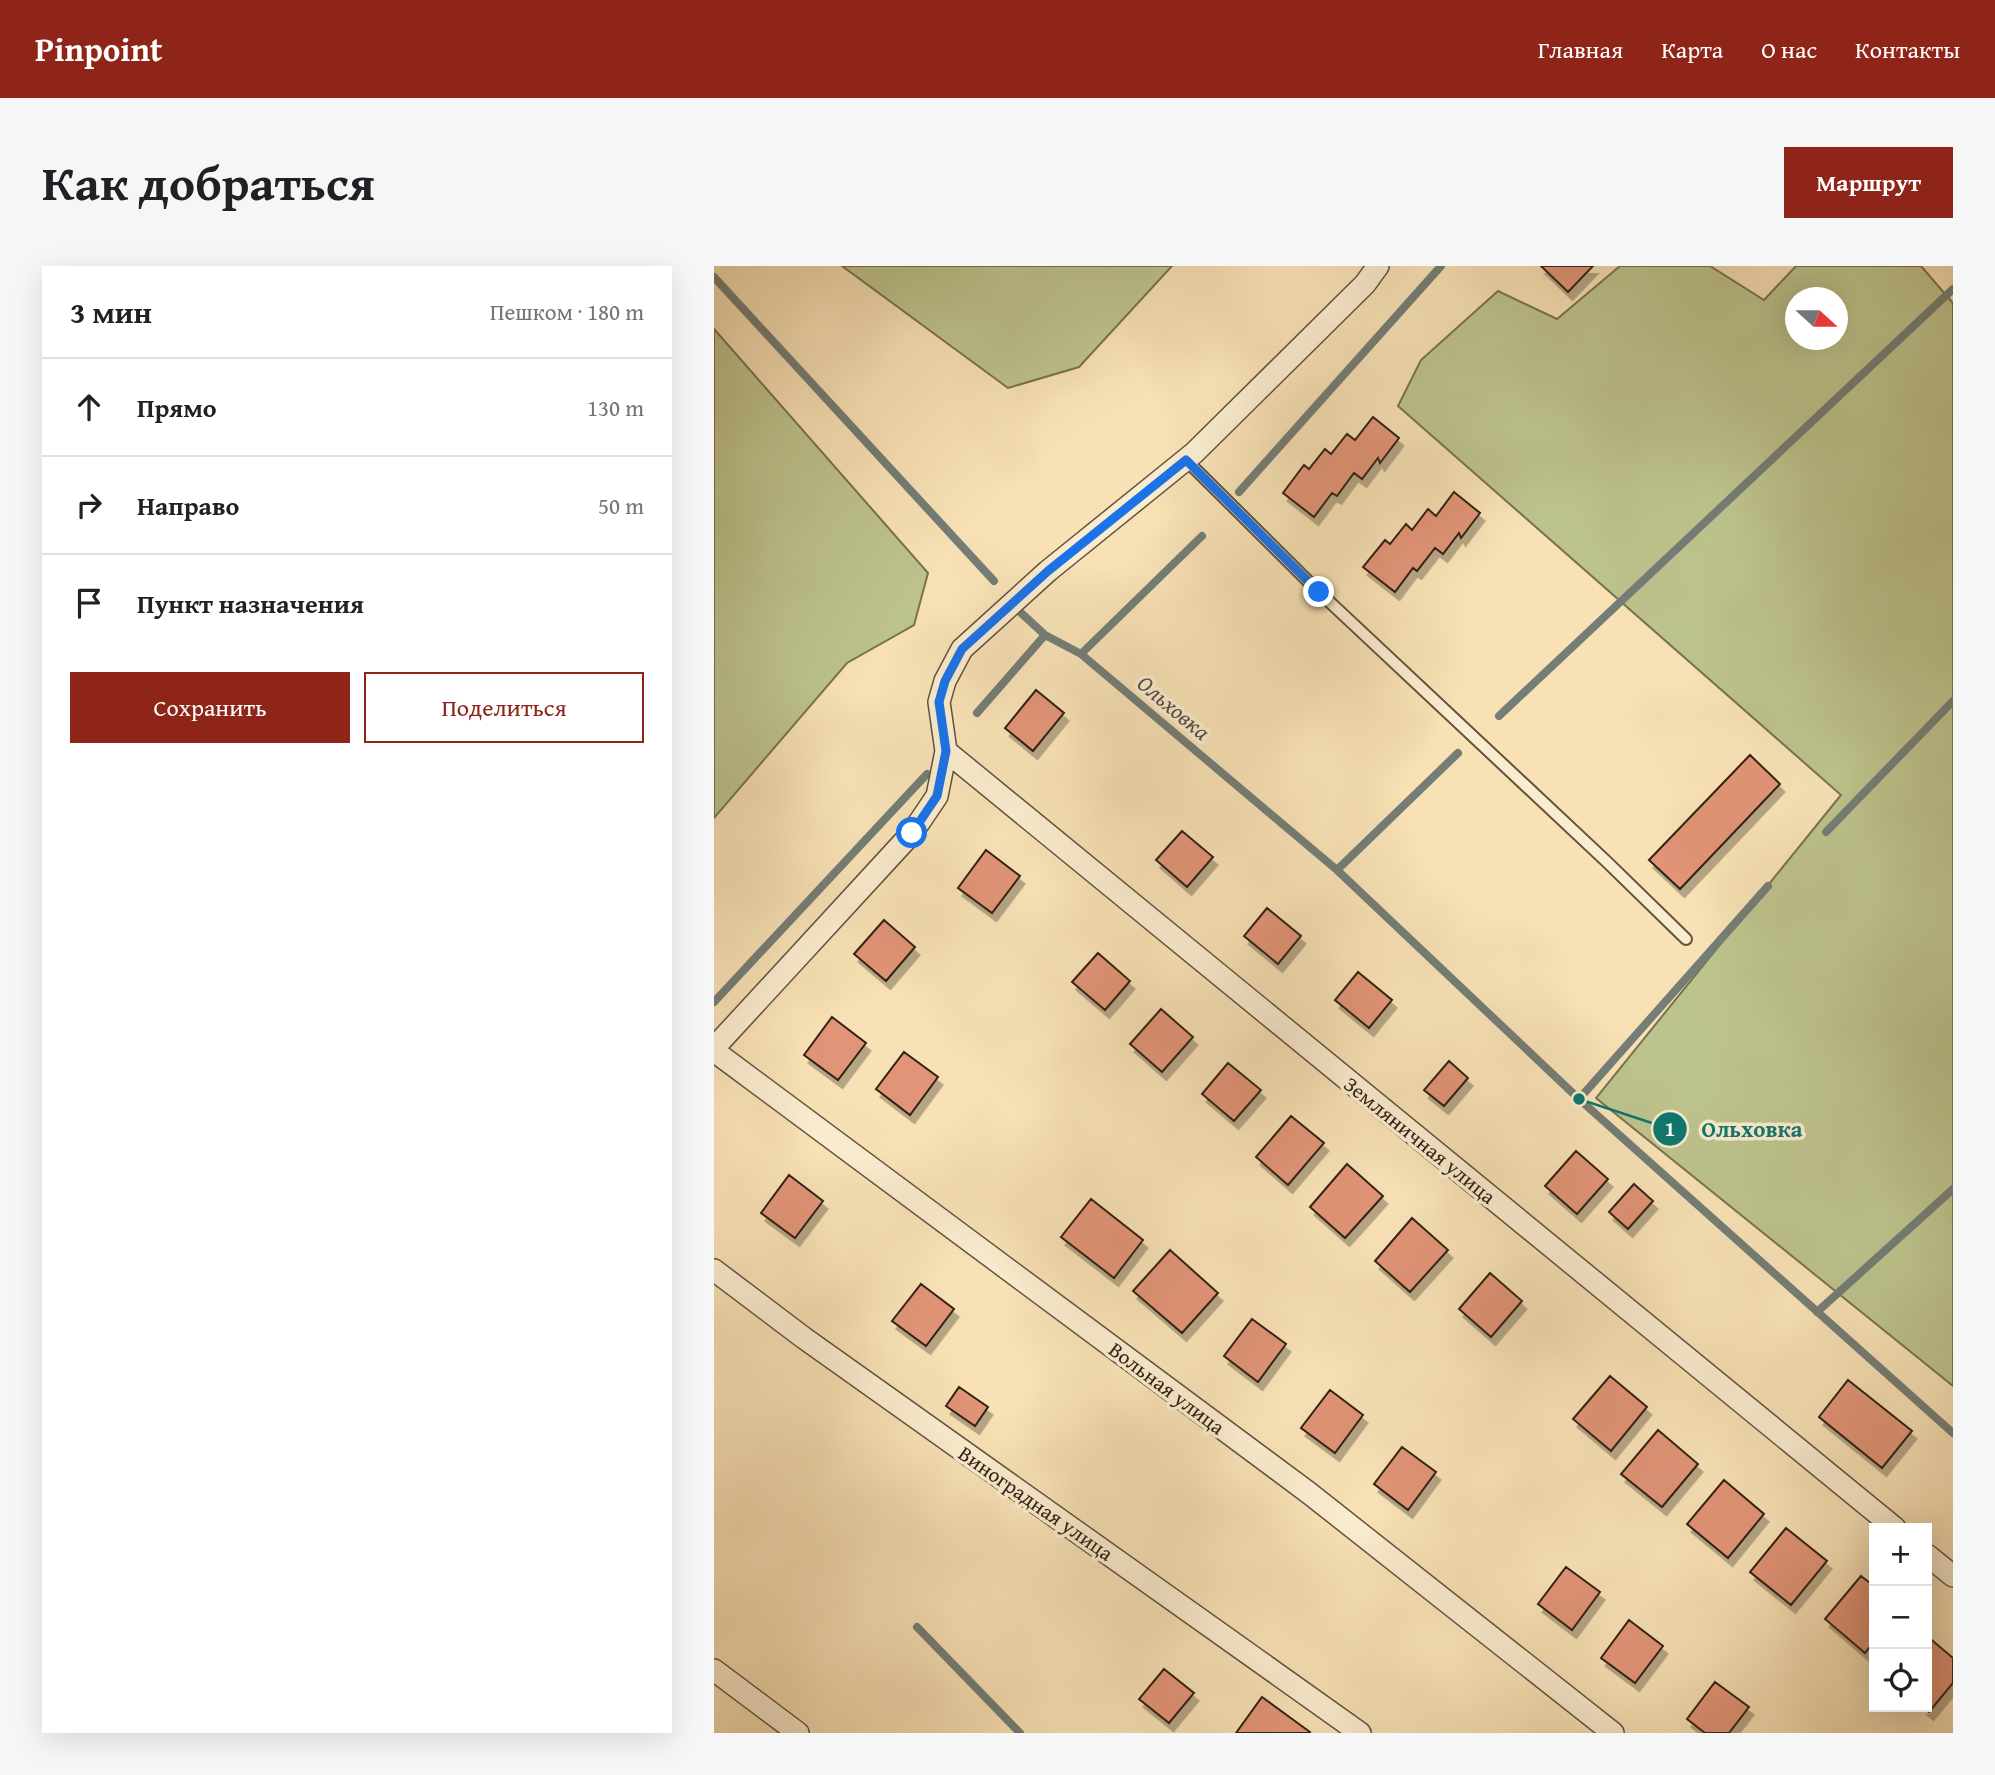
<!DOCTYPE html>
<html lang="ru">
<head>
<meta charset="utf-8">
<style>
	:root { --surface:#fff; --page:#f6f6f6; --text:#202124; --muted:#757577; --line:#e0e0e0; --accent:#8f2418 }
	body { margin:0; font-family:"Gentium Book Plus",serif; background:var(--page); color:var(--text) }
	.controls { position:absolute; right:21px; bottom:21px; display:grid; overflow:hidden; border-radius:0px; box-shadow:0 7px 28px #0002 }
	.controls button { width:63px; height:63px; display:grid; place-items:center; padding:0; border:0; border-bottom:2px solid var(--line); background:var(--surface); color:var(--text); font:35px sans-serif }
	.compass { position:absolute; left:1071px; top:21px; width:63px; height:63px; border-radius:50%; background:var(--surface); box-shadow:0 7px 28px #0002; rotate:111deg }
	.stop { position:absolute; width:21px; height:21px; margin:-16px; border:5px solid #1a73e8; border-radius:50%; background:#fff }
	.stop.end { background:#1a73e8; border-color:#fff; box-shadow:0 2px 7px #0008 }
	.list { margin:0; padding:0; list-style:none }
	h2 { display:flex; justify-content:space-between; align-items:center; height:91px; margin:0; padding:0 28px; font-size:30px }
	h2 small { font-size:23px; font-weight:400; color:var(--muted) }
	.list li { display:grid; grid-template-columns:46px 1fr auto; gap:21px; align-items:center; box-sizing:border-box; height:98px; padding:0 28px; border-top:2px solid var(--line) }
	.list b { display:block; font-size:26px; white-space:nowrap }
	.list em { font-size:23px; font-style:normal; color:var(--muted) }
	.actions { display:flex; gap:14px; padding:21px 28px }
	.actions a { flex:1; padding:16px 0; border:2px solid var(--accent); border-radius:0px; text-align:center; font-size:24px; color:var(--accent) }
	.actions .main { background:var(--accent); color:#fff }
	.icon { flex:none; width:38px; height:38px; fill:none; stroke:currentColor; stroke-width:2; stroke-linecap:round; stroke-linejoin:round }
	.map { position:relative; flex:none; width:1239px; height:1467px; overflow:hidden; border-radius:0px }
	header { display:flex; align-items:center; gap:42px; box-sizing:border-box; height:98px; padding:0 35px; background:var(--accent); color:#fff }
	header strong { font-size:33px }
	nav { display:flex; gap:38px; margin-inline-start:auto; font-size:24px }
	.intro { display:flex; align-items:center; justify-content:space-between; box-sizing:border-box; height:168px; padding:0 42px }
	h1 { margin:0; font-size:49px }
	.button { padding:18px 32px; border-radius:0px; background:var(--accent); color:#fff; font-size:24px; font-weight:700 }
	main { display:flex; gap:42px; padding:0 42px }
	aside { flex:1; background:var(--surface); border-radius:0px; box-shadow:0 7px 28px #0002 }
	.map>svg:first-child { display:block }
	.green { fill:#bdc38d; stroke:#787250; stroke-width:2; fill-rule:evenodd }
	.lines { fill:none; stroke-linecap:round; stroke-linejoin:round }
	.stream { stroke:#747d76; stroke-width:8 }
	.building { fill:#e19477; stroke:#322114; stroke-width:2; filter:url(#shadow) }
	.lane-casing { stroke:#63513c; stroke-width:14 }
	.street-casing { stroke:#63513c; stroke-width:24 }
	.lane { stroke:#faeccf; stroke-width:10 }
	.street { stroke:#faeccf; stroke-width:21 }
	.route { stroke:#1a73e8; stroke-width:9 }
	.labels { text-anchor:middle; dominant-baseline:central; stroke-width:7; stroke-linejoin:round; paint-order:stroke }
	.street-label { font-size:21px; fill:#322114; stroke:#faeccf }
	.water-label { font-size:23px; font-style:italic; fill:#534f45; stroke:#faeccf }
	.leader { fill:none; stroke:#0f766e; stroke-width:2.5 }
	.callout-dot { fill:#0f766e; stroke:#faeccf; stroke-width:2.5 }
	.mark-label { font-size:21px; text-anchor:middle; font-weight:bold; fill:#fff }
	.callout-label { font-size:23px; text-anchor:middle; font-weight:bold; fill:#0f766e; stroke:#faeccf; stroke-width:7; stroke-linejoin:round; paint-order:stroke }
</style>
</head>
<body>
<header>
<strong>Pinpoint</strong>
<nav><a>Главная</a><a>Карта</a><a>О нас</a><a>Контакты</a></nav>
</header>
<div class="intro"><h1>Как добраться</h1><a class="button">Маршрут</a></div>
<main>
<aside>
<h2>3 мин<small>Пешком · 180 m</small></h2>
<ul class="list">
<li><svg class="icon" aria-label="ahead" viewBox="0 0 24 24"><path d="M12 20V5M6 11l6-6 6 6"/></svg><div><b>Прямо</b></div><em>130 m</em></li>
<li><svg class="icon" aria-label="right" viewBox="0 0 24 24"><path d="M7 20v-9h11M14 6l5 5-5 5"/></svg><div><b>Направо</b></div><em>50 m</em></li>
<li><svg class="icon" aria-label="arrive" viewBox="0 0 24 24"><path d="M6 21V4h12l-3 4 3 4H6"/></svg><div><b>Пункт назначения</b></div></li>
</ul>
<div class="actions"><a class="main">Сохранить</a><a>Поделиться</a></div>
</aside>
<div class="map">
<svg width="1239" height="1467" viewBox="0 0 1239 1467">
	<defs>
		<filter id="shadow"><feDropShadow dx="4.5" dy="8" stdDeviation="0" flood-color="#0004"/></filter>
	</defs>
	<rect width="100%" height="100%" fill="#f7e1b5"/>
	<filter id="stains"><feTurbulence type="fractalNoise" baseFrequency=".00286" numOctaves="4"/><feColorMatrix values="0 0 0 0 .2 0 0 0 0 .09 0 0 0 0 .02 0 0 0 .5 -.17"/></filter>
	<radialGradient id="worn" r=".72"><stop offset=".6" stop-color="#630" stop-opacity="0"/><stop offset="1" stop-color="#630" stop-opacity=".3"/></radialGradient>
	<path class="green" d="M128,0H458L365,101L294,122Z
		M906,0H996L1050,34L1082,0H1207L1239,37V1120L882,832L1127,529L684,140L707,94L784,25L843,53ZM1082,32H1124V74H1082Z
		M0,63L214,307L200,359L133,397L0,552Z"/>
	<g class="lines">
		<path class="stream" d="M0,11L280,315
			M525,226L727,0
			M305,345L331,369L367,388L623,604L865,833L1239,1167
			M367,388L488,270
			M263,447L331,369
			M785,450L1239,23
			M1112,566L1239,435
			M623,604L744,487
			M0,736L213,508
			M865,833L1054,620
			M1103,1046L1239,923
			M203,1361L306,1467"/>
	</g>
	<path class="building" d="M827,0H879L854,26Z
		M659,151L685,172L666,197L664,192L648,213L640,207L623,230L618,227L600,251L569,227L590,199L595,203L611,183L617,188L633,168L641,174Z
		M740,226L766,247L747,272L745,267L729,288L721,282L703,305L699,302L681,326L649,301L671,274L676,278L692,258L698,264L714,243L722,250Z
		M322,424L350,447L319,485L291,462Z
		M1036,489L1066,518L966,623L935,594Z
		M468,565L499,591L473,621L442,594Z
		M272,584L306,610L278,647L244,622Z
		M553,642L587,670L564,698L530,670Z
		M170,654L201,681L172,715L140,688Z
		M384,687L416,715L391,744L358,716Z
		M644,706L678,734L655,762L621,734Z
		M447,743L479,771L448,806L416,778Z
		M118,751L152,777L124,814L90,789Z
		M190,786L224,811L196,849L162,823Z
		M735,795L754,812L730,840L710,824Z
		M514,797L547,824L520,855L488,828Z
		M577,850L610,877L574,919L542,891Z
		M862,885L894,913L863,948L831,920Z
		M633,898L669,930L631,972L596,941Z
		M75,909L109,935L81,972L47,947Z
		M920,918L939,935L914,963L895,946Z
		M377,933L429,974L400,1012L347,971Z
		M698,952L734,984L696,1026L661,995Z
		M456,984L504,1027L468,1067L419,1025Z
		M776,1007L808,1035L777,1071L745,1043Z
		M207,1018L240,1043L212,1080L178,1055Z
		M538,1053L572,1078L544,1116L510,1090Z
		M896,1110L933,1141L897,1185L859,1153Z
		M1134,1114L1198,1165L1168,1202L1105,1151Z
		M245,1121L274,1141L261,1160L232,1140Z
		M616,1124L649,1149L621,1187L587,1162Z
		M944,1164L984,1198L948,1241L907,1208Z
		M688,1181L722,1206L694,1244L660,1218Z
		M1010,1214L1050,1248L1014,1292L973,1258Z
		M1072,1262L1113,1295L1077,1339L1036,1306Z
		M852,1301L886,1326L858,1364L824,1338Z
		M1147,1310L1160,1320V1376L1151,1387L1111,1353Z
		M915,1354L949,1380L921,1417L887,1392Z
		M1213,1370L1239,1392V1417L1215,1446L1209,1441H1213Z
		M450,1403L480,1427L455,1457L425,1433Z
		M1001,1416L1035,1441L1015,1467H991L973,1453Z
		M548,1431L596,1466L595,1467H522Z"/>
	<g class="lines">
		<g class="lane-casing">
			<path id="lane" d="M472,194L605,326L893,596L972,673"/>
		</g>
		<g class="street-casing">
			<path id="street" d="M232,485L1181,1262
				M0,782L198,567L223,530L232,485L225,436L231,415L248,383L334,305L480,187L651,18L664,0
				M0,785L595,1227L899,1467
				M0,1004L90,1072L646,1467
				M1213,1289L1239,1310
				M0,1404L84,1467"/>
		</g>
		<use href="#lane" class="lane"/>
		<use href="#street" class="street"/>
	</g>
	<g class="lines">
		<path class="route" d="M198,567L223,530L232,485L225,436L231,415L248,383L334,305L472,194L605,326"/>
	</g>
	<g class="labels">
		<g class="street-label">
			<text transform="translate(706 874) rotate(39)">Земляничная улица</text>
			<text transform="translate(453 1122) rotate(37)">Вольная улица</text>
			<text transform="translate(322 1237) rotate(35)">Виноградная улица</text>
		</g>
		<g class="water-label">
			<text transform="translate(460 441) rotate(40)">Ольховка</text>
		</g>
	</g>
	<path class="leader" d="M865 833L956 863"/>
	<g class="callout-dot">
		<circle cx="865" cy="833" r="7"/>
		<circle cx="956" cy="863" r="18"/>
	</g>
	<g class="mark-label">
		<text x="956" y="870">1</text>
	</g>
	<g class="callout-label">
		<text x="1038" y="871">Ольховка</text>
	</g>
	<rect width="100%" height="100%" filter="url(#stains)"/>
	<rect width="100%" height="100%" fill="url(#worn)"/>
</svg>
<div class="controls">
<button>+</button>
<button>−</button>
<button><svg class="icon" aria-label="locate" viewBox="0 0 24 24"><circle cx="12" cy="12" r="6"/><path d="M12 2v4M12 18v4M2 12h4M18 12h4"/></svg></button>
</div>
<svg class="compass" viewBox="-18 -18 36 36"><path d="M0-13l5 13h-10z" fill="#e53935"/><path d="M0 13l5-13h-10z" fill="#757577"/></svg>
<div class="stop" style="left:198px;top:567px"></div>
<div class="stop end" style="left:605px;top:326px"></div>
</div>
</main>
</body>
</html>
